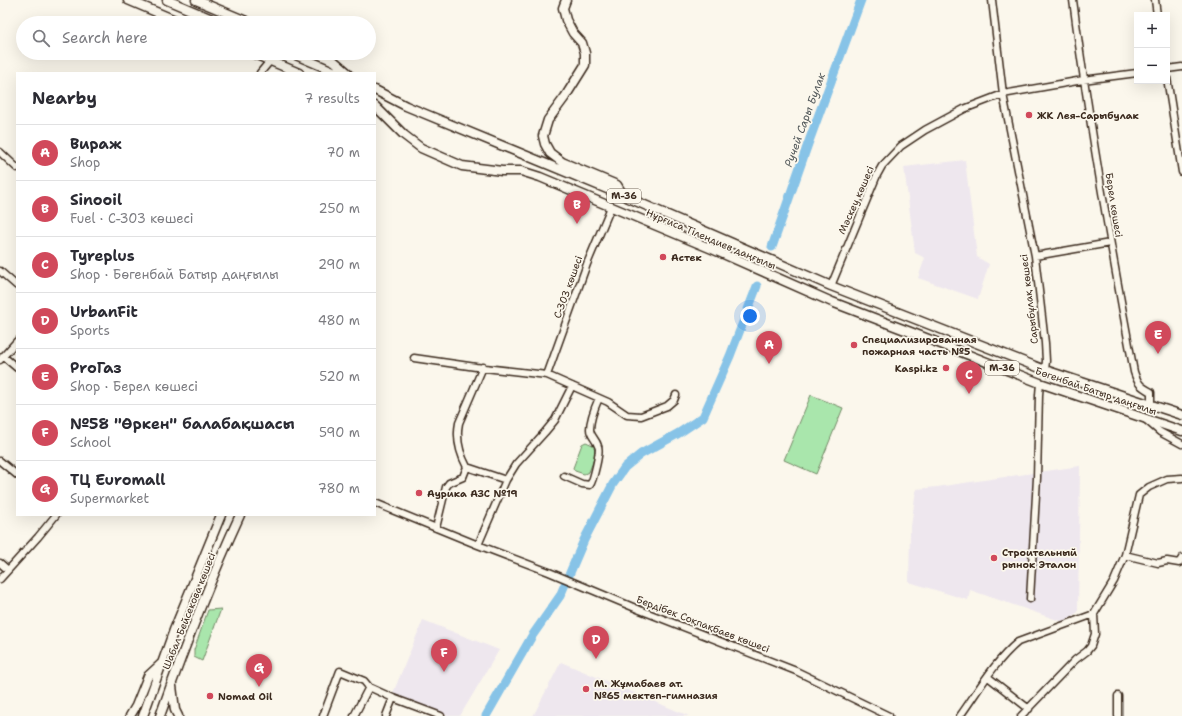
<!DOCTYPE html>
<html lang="en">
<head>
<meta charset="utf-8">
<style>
	:root { --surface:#fff; --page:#f7f7f7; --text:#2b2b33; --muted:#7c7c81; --line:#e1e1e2; --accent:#d1495b }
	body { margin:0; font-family:"Shantell Sans",sans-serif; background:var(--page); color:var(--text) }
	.controls { position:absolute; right:12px; top:12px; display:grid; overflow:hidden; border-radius:0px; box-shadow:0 4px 16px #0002 }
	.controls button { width:36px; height:36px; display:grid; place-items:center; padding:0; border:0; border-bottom:1px solid var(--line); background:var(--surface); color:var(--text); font:20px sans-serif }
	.you { position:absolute; left:750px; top:316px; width:14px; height:14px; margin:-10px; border:3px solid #fff; border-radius:50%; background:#1a73e8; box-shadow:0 0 0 6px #1a73e833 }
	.badge { display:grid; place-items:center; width:26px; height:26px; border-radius:50%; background:var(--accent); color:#fff; font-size:13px; font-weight:700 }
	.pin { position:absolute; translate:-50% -33px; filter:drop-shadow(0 1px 2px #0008) }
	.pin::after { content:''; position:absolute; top:21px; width:14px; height:12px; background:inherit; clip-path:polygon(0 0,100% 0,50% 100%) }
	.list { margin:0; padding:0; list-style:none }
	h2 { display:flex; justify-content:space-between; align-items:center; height:52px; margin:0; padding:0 16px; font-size:17px }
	h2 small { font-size:13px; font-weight:400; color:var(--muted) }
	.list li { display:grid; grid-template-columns:26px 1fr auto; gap:12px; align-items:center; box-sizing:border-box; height:56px; padding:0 16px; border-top:1px solid var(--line) }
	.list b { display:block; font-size:15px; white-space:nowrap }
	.list p { margin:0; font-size:13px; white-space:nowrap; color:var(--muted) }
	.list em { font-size:13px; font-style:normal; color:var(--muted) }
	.icon { flex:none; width:22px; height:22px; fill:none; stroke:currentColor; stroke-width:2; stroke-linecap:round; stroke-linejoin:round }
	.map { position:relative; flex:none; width:1182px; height:716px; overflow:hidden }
	.search { position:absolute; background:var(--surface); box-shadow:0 4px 16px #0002; left:16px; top:16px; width:360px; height:44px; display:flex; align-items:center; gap:10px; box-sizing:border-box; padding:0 14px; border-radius:22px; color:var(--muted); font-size:15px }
	.panel { position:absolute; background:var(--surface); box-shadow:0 4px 16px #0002; left:16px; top:72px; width:360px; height:444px; border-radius:0px }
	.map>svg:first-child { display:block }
	.built { fill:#eee7ee }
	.green { fill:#a9e6ac; stroke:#728865 }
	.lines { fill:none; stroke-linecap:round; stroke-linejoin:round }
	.river { stroke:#87c3e7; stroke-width:9 }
	.minor-casing { stroke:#3b2a1e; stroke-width:9 }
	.major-casing { stroke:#3b2a1e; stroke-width:11 }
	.minor { stroke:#fbf7ec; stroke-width:6 }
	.major { stroke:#fbf7ec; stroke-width:8 }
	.poi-dot { fill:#d1495b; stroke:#fbf7ec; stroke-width:1.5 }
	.labels { text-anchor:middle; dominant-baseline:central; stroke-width:3.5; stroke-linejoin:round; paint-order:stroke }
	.shield { fill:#fbf7ec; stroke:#75685c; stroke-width:1 }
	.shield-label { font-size:9px; font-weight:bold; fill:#3b2a1e }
	.poi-label { font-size:10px; font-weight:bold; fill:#3b2a1e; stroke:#fbf7ec; text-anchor:start }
	.street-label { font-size:10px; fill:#3b2a1e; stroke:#fbf7ec }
	.water-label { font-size:11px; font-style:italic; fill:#52585a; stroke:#fbf7ec }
</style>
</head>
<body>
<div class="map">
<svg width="1182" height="716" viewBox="0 0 1182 716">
	<rect width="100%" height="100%" fill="#fbf7ec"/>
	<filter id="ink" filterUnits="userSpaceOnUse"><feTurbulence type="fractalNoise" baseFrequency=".025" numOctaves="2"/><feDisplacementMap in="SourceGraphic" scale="8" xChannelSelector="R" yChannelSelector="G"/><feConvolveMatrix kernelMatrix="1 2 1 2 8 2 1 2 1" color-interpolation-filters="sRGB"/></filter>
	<g filter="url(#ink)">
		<path class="built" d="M965,160L977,257L989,264L978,299L918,278L925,258L915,253L904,167Z
			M1080,466L1078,612L1063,622L970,590L968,600L909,582L910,534L916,489L937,487Z
			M423,620L499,650L460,716H448L393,693Z
			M561,662L689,716H533Z"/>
		<path class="green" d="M811,395L843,408L816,474L784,460Z
			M586,442L595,446L598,449L589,472L584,474L575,471L573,468L582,444Z
			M221,609L202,661L194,657V650L208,610Z"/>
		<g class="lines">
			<path class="river" d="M772,247L808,144L861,0
				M486,716L532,636L560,596L584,540L613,484L625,467L641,454L679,433L703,417L730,356L757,286"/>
			<g class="minor-casing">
				<path id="minor" d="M992,0L1003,94L1035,256L1045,343L1046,361L1045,370
					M1073,0C1089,125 1111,249 1134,372C1138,384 1140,386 1151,392V405
					M1155,0L1157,15
					M1167,69L1182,67
					M260,73L270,61
					M1167,78L1182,172
					M0,152L17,168
					M1035,256L1110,243
					M0,271L17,286
					M831,286L877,175L882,166L901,146L925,130L964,109L1003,94L1083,80L1137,73
					M3,356L17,368
					M414,358L476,367L547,375L608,402L627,415L641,416L667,406L674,400L676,395
					M0,360L17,341
					M483,367L459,423C456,438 460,454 467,467L506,480
					M547,375L587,264L611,207
					M1145,419L1160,432L1182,444
					M0,461L17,475
					M564,476L582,484L590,485C593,481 601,450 598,446C596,439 590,436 590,429C590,420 595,407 599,398
					M375,503L478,545L549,572L640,610L796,671L889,716
					M436,528L446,487L449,483L463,477L467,467
					M478,545L506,480L516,464L545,432L555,420L572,386
					M1125,555L1158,563L1167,561L1179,563L1182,558
					M0,563L8,570
					M0,579L38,537L56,515
					M1030,599L1037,478L1039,395L1040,383
					M988,677L1029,709
					M323,716L340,671L364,681L369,687L393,698L441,716
					M354,716L369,687
					M386,716L393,698
					M960,716C978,691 994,662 1018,642L1094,614
					M1021,716L1075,660L1087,651L1091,646L1095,634L1094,614L1114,581L1125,555L1139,495L1149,487L1167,479L1182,478
					M1118,716V696"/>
			</g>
			<g class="major-casing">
				<path id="major" d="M128,0L182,23
					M167,0L221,23
					M196,0L251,23
					M566,0L563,8L566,20L573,33L582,43L585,53V65L565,97L548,120L543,136L545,144L550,153L562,162L617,185L623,195
					M196,23L200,17L204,16
					M252,53L299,73
					M291,53L338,73
					M316,53L334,61L348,73
					M375,90L406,106L624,196L831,286L1045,370L1182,415
					M375,106L404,135L421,148L462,166L502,171H521L540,177L712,249L832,302L913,333L1040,383L1182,431
					M172,686L175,710L178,716
					M130,716L136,706L148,676L161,664
					M143,716L174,630L221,515
					M160,716C184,648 210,580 240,515"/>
			</g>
			<use href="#minor" class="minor"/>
			<use href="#major" class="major"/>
		</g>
	</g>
	<g class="poi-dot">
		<circle cx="1029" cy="115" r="4"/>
		<circle cx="663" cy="257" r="4"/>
		<circle cx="854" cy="345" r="4"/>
		<circle cx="946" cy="368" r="4"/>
		<circle cx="419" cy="493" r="4"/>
		<circle cx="994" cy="558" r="4"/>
		<circle cx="586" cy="689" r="4"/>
		<circle cx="210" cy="696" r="4"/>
	</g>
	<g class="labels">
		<g class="shield">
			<rect x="607" y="189" width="34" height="14" rx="3"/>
			<rect x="985" y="361" width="34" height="14" rx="3"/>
		</g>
		<g class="shield-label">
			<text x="624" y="196">M-36</text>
			<text x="1002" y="368">M-36</text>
		</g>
		<g class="poi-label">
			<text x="1037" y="115">ЖК Лея-Сарыбулак</text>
			<text x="671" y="257">Астек</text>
			<text x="862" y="339">Специализированная<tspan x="862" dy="12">пожарная часть №5</tspan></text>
			<text x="938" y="368" text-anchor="end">Kaspi.kz</text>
			<text x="427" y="493">Аурика АЗС №19</text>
			<text x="1002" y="552">Строительный<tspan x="1002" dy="12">рынок Эталон</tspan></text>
			<text x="594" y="683">М. Жұмабаев ат.<tspan x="594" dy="12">№65 мектеп-гимназия</tspan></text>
			<text x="218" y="696">Nomad Oil</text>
		</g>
		<g class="street-label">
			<text transform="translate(856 200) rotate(-66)">Мәскеу көшесі</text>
			<text transform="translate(1114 205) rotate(81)">Берел көшесі</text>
			<text transform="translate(711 239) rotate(23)">Нұрғиса Тілендиев даңғылы</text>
			<text transform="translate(568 287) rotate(-70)">С-303 көшесі</text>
			<text transform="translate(1029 299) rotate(-97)">Сарыбұлақ көшесі</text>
			<text transform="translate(1096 391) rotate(19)">Бөгенбай Батыр даңғылы</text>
			<text transform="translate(189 611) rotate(-68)">Шабал Бейсекова көшесі</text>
			<text transform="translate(703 624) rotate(21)">Бердібек Соқпақбаев көшесі</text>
		</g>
		<g class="water-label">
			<text transform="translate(805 120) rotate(-70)">Ручей Сары Булак</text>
		</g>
	</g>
</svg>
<div class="controls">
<button>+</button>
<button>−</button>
</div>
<div class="you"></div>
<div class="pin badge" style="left:769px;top:364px">A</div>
<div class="pin badge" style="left:577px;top:224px">B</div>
<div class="pin badge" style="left:969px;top:394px">C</div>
<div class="pin badge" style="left:596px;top:659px">D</div>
<div class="pin badge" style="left:1158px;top:354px">E</div>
<div class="pin badge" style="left:444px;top:672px">F</div>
<div class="pin badge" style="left:259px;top:687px">G</div>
<div class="search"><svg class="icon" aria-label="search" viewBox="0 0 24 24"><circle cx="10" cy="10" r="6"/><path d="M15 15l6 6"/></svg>Search here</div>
<section class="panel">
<h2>Nearby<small>7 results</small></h2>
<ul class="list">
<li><span class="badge">A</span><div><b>Вираж</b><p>Shop</p></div><em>70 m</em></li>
<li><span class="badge">B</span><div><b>Sinooil</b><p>Fuel · С-303 көшесі</p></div><em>250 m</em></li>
<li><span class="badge">C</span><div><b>Tyreplus</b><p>Shop · Бөгенбай Батыр даңғылы</p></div><em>290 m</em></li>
<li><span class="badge">D</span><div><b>UrbanFit</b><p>Sports</p></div><em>480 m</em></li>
<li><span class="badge">E</span><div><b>ProГаз</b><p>Shop · Берел көшесі</p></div><em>520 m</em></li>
<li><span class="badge">F</span><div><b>№58 &quot;Өркен&quot; балабақшасы</b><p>School</p></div><em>590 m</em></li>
<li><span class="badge">G</span><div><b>ТЦ Euromall</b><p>Supermarket</p></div><em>780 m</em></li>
</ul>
</section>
</div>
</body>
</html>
